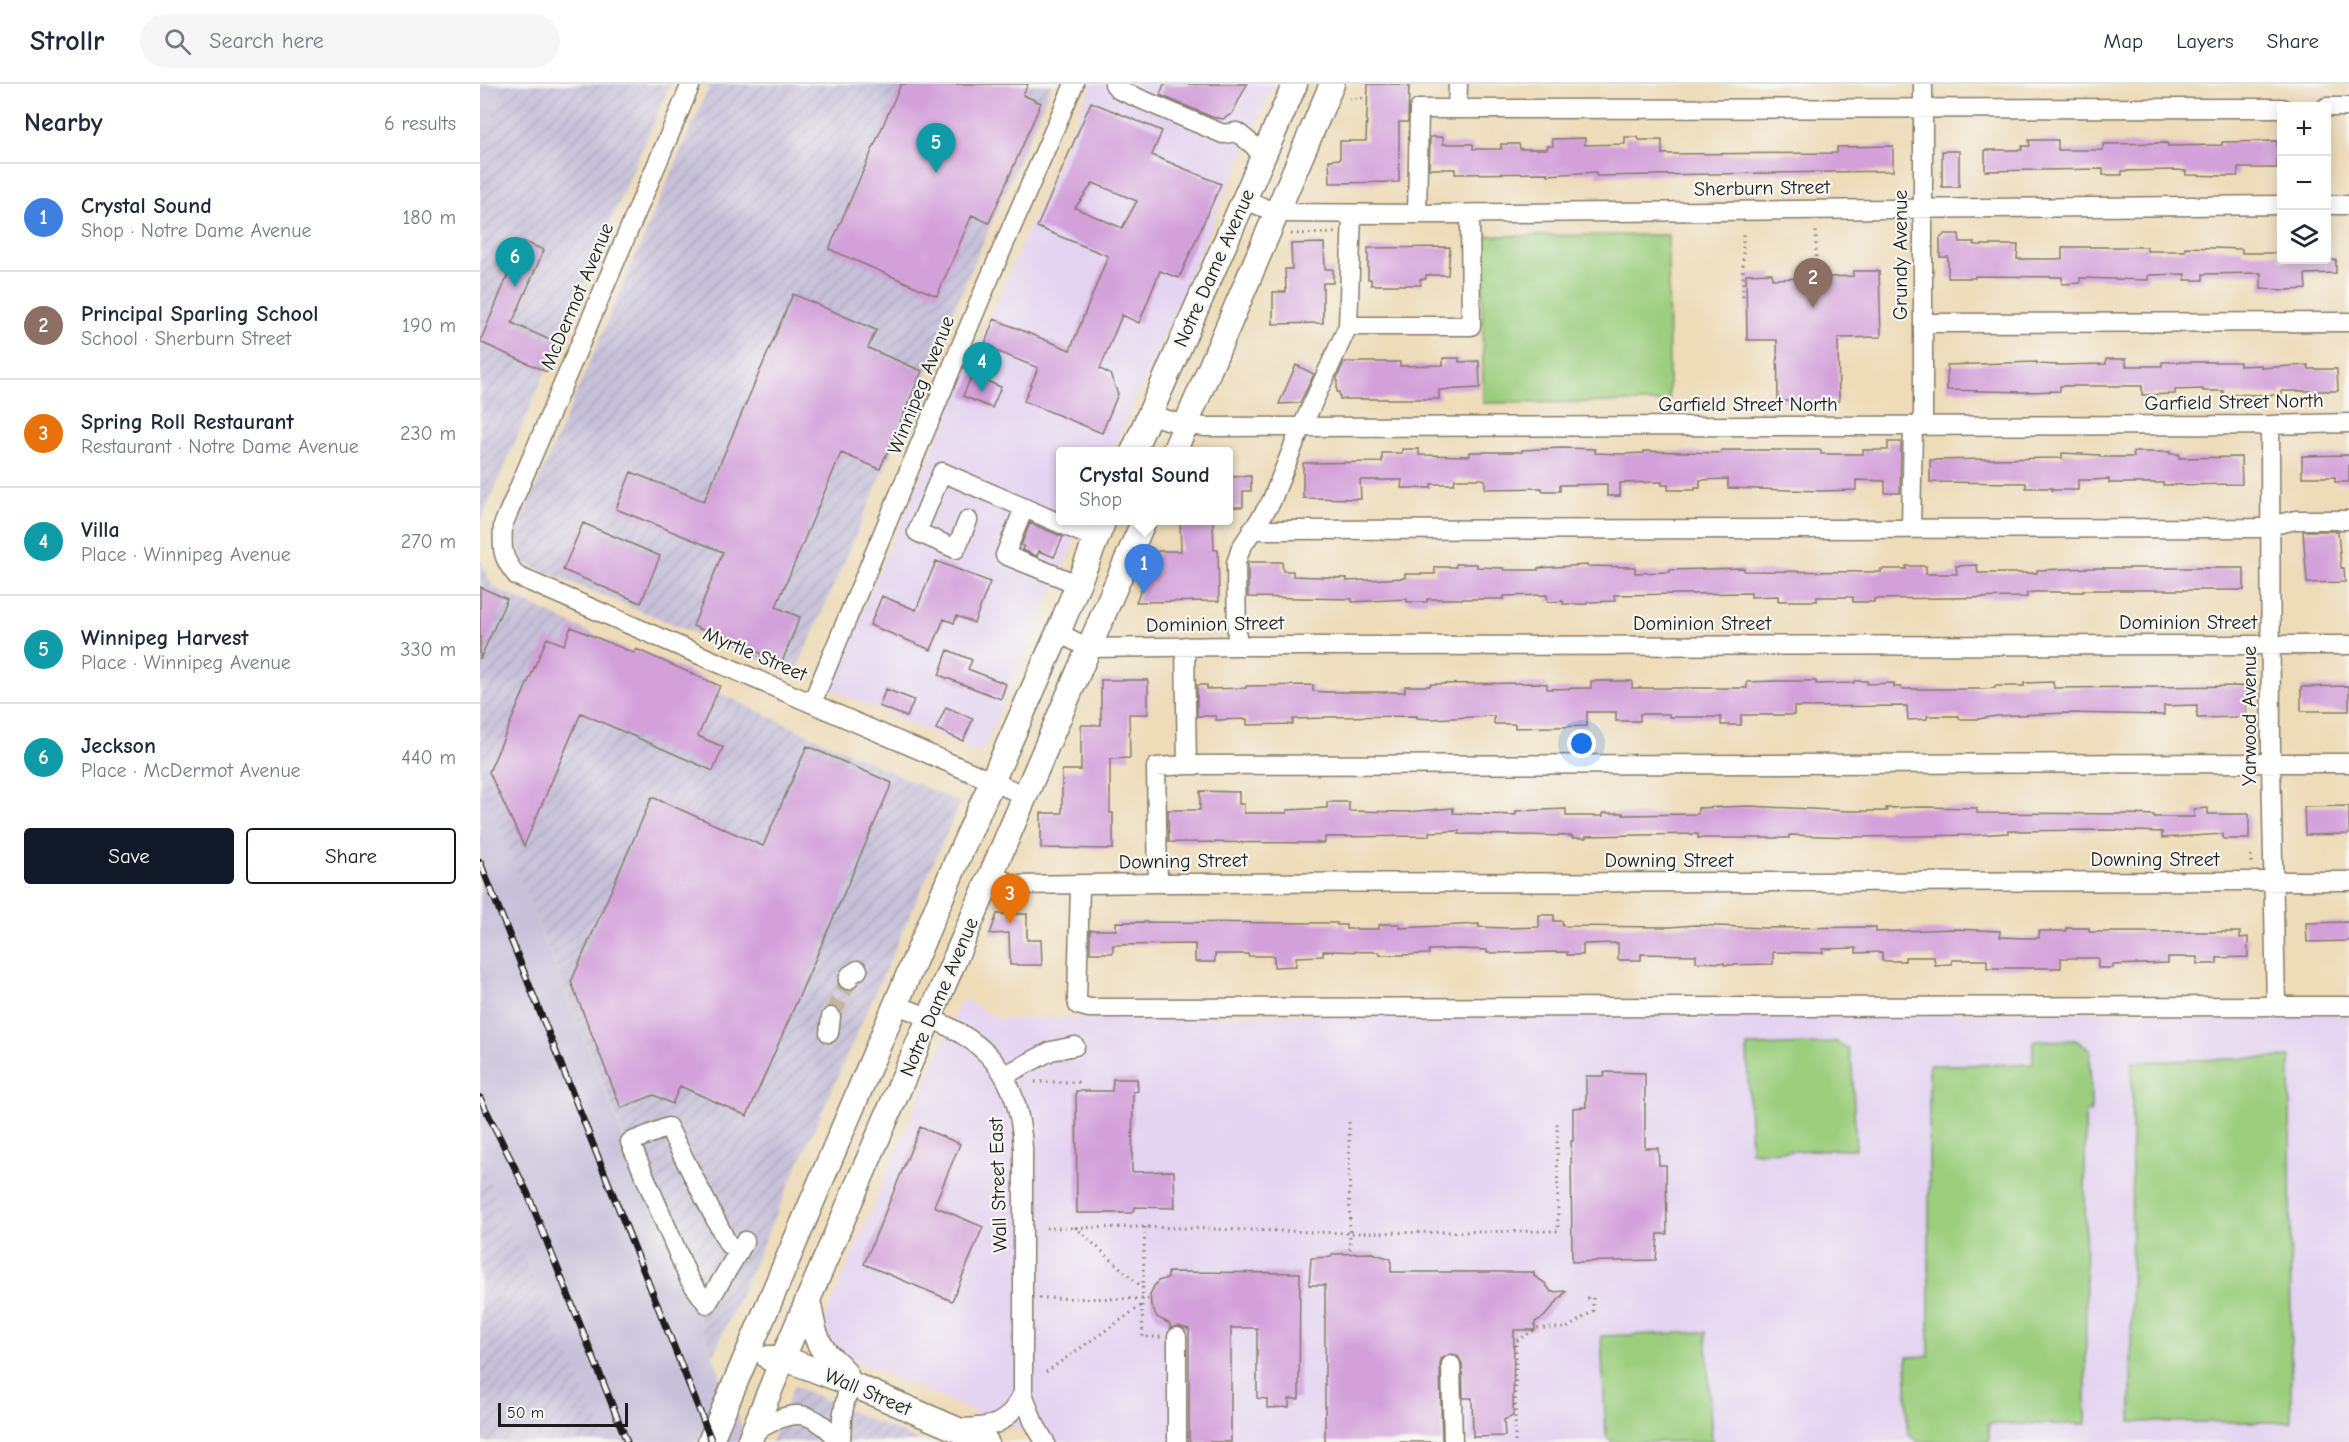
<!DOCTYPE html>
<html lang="en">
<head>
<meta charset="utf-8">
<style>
	:root { --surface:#fff; --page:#f6f6f7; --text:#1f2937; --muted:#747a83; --line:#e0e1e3; --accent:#111827 }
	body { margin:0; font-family:"Comic Neue",sans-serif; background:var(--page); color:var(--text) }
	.controls { position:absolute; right:18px; top:18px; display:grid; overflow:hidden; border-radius:6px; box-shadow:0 3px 15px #0003 }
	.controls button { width:54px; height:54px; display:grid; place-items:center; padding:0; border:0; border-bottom:2px solid var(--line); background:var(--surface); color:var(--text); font:30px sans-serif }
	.scale { position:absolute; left:18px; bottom:15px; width:130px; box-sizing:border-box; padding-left:6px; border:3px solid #1c1c1c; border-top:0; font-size:16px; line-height:21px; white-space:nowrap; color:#1c1c1c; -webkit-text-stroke:4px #f6f6f2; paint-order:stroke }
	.you { position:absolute; left:1102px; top:660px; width:21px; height:21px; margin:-15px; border:4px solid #fff; border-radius:50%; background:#1a73e8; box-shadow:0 0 0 9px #1a73e833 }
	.badge { display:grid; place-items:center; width:39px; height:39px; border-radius:50%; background:var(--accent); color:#fff; font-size:20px; font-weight:700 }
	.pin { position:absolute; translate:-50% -50px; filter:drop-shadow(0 2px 3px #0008) }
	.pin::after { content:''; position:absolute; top:32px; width:21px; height:18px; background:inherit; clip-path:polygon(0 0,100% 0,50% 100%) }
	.popup { position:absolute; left:576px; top:363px; width:177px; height:78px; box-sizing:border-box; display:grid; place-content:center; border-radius:6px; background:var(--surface); filter:drop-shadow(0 2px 4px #0005); font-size:20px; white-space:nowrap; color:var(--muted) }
	.popup b { font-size:22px; color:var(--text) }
	.popup::after { content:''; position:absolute; left:50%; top:100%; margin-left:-12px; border:12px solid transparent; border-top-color:var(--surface) }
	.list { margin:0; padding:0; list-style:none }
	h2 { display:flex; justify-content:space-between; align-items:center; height:78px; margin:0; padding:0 24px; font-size:26px }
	h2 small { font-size:20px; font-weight:400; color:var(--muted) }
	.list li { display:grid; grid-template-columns:39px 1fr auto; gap:18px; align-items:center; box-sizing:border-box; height:108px; padding:0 24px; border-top:2px solid var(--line) }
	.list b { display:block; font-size:22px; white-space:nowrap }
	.list p { margin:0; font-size:20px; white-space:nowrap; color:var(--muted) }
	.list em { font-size:20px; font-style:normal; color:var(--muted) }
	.actions { display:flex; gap:12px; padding:18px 24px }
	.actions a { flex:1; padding:14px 0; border:2px solid var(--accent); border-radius:6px; text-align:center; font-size:21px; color:var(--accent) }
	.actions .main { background:var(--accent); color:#fff }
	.icon { flex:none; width:33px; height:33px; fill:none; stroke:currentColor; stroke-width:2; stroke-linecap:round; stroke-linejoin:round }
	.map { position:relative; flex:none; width:1869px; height:1358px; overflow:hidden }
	header { display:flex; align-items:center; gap:36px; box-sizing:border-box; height:84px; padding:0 30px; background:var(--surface); border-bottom:2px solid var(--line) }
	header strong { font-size:28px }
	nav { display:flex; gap:33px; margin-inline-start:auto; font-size:21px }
	.search { width:420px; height:54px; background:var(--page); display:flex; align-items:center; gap:15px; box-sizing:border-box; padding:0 21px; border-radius:33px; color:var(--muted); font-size:22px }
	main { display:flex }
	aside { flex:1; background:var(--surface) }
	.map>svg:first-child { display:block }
	.built { fill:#e4d3f1 }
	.industrial { fill:url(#industrial-furrows) }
	.railway { fill:#c6c0d9 }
	.grass { fill:#9cce7e; stroke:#5c754d; stroke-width:1.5 }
	.building { fill:#d3a0da; fill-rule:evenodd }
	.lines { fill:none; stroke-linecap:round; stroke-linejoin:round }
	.minor-tunnel { stroke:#c4b69a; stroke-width:18; stroke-dasharray:18 9; stroke-linecap:butt }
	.minor-casing { stroke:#857c6a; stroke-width:21 }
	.major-casing { stroke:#857c6a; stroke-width:27 }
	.path { stroke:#857c6a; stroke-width:3; stroke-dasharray:1.5 4.5; stroke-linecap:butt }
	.minor { stroke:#fff; stroke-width:18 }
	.major { stroke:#fff; stroke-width:24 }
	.rail-casing { stroke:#1c1c1c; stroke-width:7 }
	.rail { stroke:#f6f6f2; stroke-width:4.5; stroke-dasharray:14; stroke-linecap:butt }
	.labels { text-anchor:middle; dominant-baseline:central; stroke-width:4.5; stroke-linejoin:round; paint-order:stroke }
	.street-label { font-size:20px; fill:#1c1c1c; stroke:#f6f6f2 }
</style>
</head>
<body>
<header>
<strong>Strollr</strong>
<div class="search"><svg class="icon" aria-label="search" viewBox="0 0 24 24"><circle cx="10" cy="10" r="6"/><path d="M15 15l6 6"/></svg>Search here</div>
<nav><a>Map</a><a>Layers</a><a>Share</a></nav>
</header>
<main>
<aside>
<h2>Nearby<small>6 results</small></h2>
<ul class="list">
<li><span class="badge" style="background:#3f7fe0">1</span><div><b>Crystal Sound</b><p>Shop · Notre Dame Avenue</p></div><em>180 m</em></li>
<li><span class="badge" style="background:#8d6e63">2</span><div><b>Principal Sparling School</b><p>School · Sherburn Street</p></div><em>190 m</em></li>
<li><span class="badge" style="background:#e8710a">3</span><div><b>Spring Roll Restaurant</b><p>Restaurant · Notre Dame Avenue</p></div><em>230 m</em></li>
<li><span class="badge" style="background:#0f9aa8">4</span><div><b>Villa</b><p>Place · Winnipeg Avenue</p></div><em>270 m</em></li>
<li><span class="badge" style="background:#0f9aa8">5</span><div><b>Winnipeg Harvest</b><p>Place · Winnipeg Avenue</p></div><em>330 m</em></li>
<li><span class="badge" style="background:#0f9aa8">6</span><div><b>Jeckson</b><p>Place · McDermot Avenue</p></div><em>440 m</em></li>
</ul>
<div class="actions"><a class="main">Save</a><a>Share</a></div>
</aside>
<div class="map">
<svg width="1869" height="1358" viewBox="0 0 1869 1358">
	<defs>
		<pattern id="industrial-furrows" width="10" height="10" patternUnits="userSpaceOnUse" patternTransform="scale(1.5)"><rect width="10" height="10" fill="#c6c0d9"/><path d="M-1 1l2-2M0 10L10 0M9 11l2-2" fill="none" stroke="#aaa4ba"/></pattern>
	</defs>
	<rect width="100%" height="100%" fill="#f6f6f2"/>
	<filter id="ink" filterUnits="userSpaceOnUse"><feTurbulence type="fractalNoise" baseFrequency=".0167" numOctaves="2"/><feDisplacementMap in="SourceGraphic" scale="12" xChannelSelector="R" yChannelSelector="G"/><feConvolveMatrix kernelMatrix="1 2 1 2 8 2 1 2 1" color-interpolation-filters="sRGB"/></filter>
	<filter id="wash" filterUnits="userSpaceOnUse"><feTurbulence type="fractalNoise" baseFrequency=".008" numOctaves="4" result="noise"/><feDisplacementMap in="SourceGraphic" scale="24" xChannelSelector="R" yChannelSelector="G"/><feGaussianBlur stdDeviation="1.35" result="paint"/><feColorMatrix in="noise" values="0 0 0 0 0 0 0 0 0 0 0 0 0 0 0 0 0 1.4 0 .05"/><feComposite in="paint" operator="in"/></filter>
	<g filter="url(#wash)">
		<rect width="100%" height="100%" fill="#eedcb9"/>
		<path class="built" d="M612,0H794L633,367L580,368V436L603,437L501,670L348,604Z
			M482,915L519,935L868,930L1869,927V1358H565L359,1270L345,1246V1235Z"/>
		<path class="industrial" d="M15,0H190L0,439V72L22,4Z
			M230,0H572L315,590L44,479L38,465L36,450L39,442Z
			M0,475L13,503L297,636L480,719L233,1271L0,696Z
			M0,1077L129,1358H0Z
			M314,1302L441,1358H291Z"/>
		<path class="railway" d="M0,0H15L23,4L0,72Z
			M0,696L155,1082L268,1358H129L0,1077Z"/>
		<path class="grass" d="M1188,151L1189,318L1003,319L1002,152Z
			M1595,956L1610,965L1611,1028L1605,1029L1606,1340H1509V1358H1438L1429,1351L1427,1341V1273L1449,1272V981L1553,980V957Z
			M1355,957L1368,965L1372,982L1376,1065L1271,1068L1267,962L1341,960Z
			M1810,973L1811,1338H1651L1652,978Z
			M1226,1248L1232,1358H1132L1126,1352L1121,1252Z"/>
		<g id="blocks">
			<path class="building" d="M421,0H548L543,11L561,19L509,139L492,131L457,212L349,165Z
				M684,0H767L752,30L743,35L732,33L680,11Z
				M888,0H929L928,38H919V98L850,99L849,76L860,75V57H886Z
				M611,18L682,47L672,71L741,100L699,194L680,187L659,239L642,231L620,285L630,290L638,310L622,349L544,317L558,284L504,262L514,235L590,266L628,172L557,143ZM613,99L657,117L642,144L595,124Z
				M950,53H963V60H993V65H1021V60H1039L1040,65H1067V62H1073L1072,55L1105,54V61L1145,60V53H1158L1159,56H1182V70L1357,69V63L1413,62V87L1116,92V88L1068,91V89L975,90V85H949Z
				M1549,56H1578V66H1623V60L1687,59L1688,62L1742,61V58L1797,57V84H1758V92H1743L1706,91V87L1697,86L1642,87V91H1623V85L1505,87V66H1542V62H1550Z
				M1462,67H1479V103H1462Z
				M1465,150H1479L1480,158H1494V161H1538L1537,175H1582V163H1667V167H1705V163L1762,165V169H1799V176H1856V189L1825,190L1826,205L1807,206L1781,205V189L1723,190V196H1705V190L1668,191V196L1600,194V199L1582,200V193L1495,192V194H1468V173H1460V154Z
				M42,157L64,166L32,239L79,260L67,288L0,258Z
				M844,159L845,185H853V199H843V239L793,240V208H806L805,185H812L811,160Z
				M970,163L968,191H946V195H940L941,201H891V195H888V164Z
				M1374,187H1399L1401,253L1358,254L1359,317H1298L1297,256H1267L1266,190L1292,189V195L1327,194L1373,192Z
				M313,210L396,246L388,264L442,287L400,385L361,369L296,523L320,533L302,578L213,542L243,468L136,425L151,388L224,417Z
				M963,274H979V278L999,277L1000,304L959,306V315H860L859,308H857V294L864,278H920V282L963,281Z
				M1626,275H1646V282H1682V278H1760V282L1781,281V284L1828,281L1829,285H1857L1858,307H1801V311H1783L1743,310V307H1723V305L1695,306V310L1662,311V302H1580V307L1543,308L1467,306V281L1557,278V280L1579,281L1626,280Z
				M816,281L834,290L820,319L799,320Z
				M492,291L521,303L512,324L483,312Z
				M1408,358H1421L1420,409H1405V397L1376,396V406L1341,407L1248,404V395L1220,396V404H1215V406H1188V401H1182V398L1140,399V412H1127V400L1080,401V407H1062V404L1005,405V396L1002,395H975L974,400H951V404H921L922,396H880L881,415L823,414V379L902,378V369H922V365H939V371L990,372V368H1042V366L1082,364L1115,365V369L1142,370L1164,369V367L1241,369V366H1341V370H1383V366H1408Z
				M1653,368H1690V370H1699V374L1761,373L1762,400L1683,401V399H1629V395L1611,396H1598V406H1572V404H1546V399L1450,398V376L1582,374V369L1620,371V373H1654Z
				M1869,371V398H1855V393H1822V372Z
				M771,392V407H763V423H748V393Z
				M700,436H733L734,466H738L739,517L656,518L678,467H701Z
				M103,439L180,472L161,519L83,486Z
				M550,439L583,453L574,473L559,467L557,472L542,466L544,462L541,461Z
				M1823,447H1858L1861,484H1864L1865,498L1827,499Z
				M456,477L510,498L494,539L477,532L474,539L464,535L451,566L390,541L402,512L436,526Z
				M768,478H802L803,487H813V492L867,494V497L925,494V490H955V483H976V480H997V483L1024,484V486H1058V484L1107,481V482L1155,483V489L1190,488V486L1264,484V487L1401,488V485H1426V482H1446V490H1477L1476,482L1497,481L1498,489H1557V486L1612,484H1764V506H1603V508H1555L1547,509V513L1394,515V518H1373V513H1337V517H1298V512L1271,513V509L1134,511L1135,517L1107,518V520H1083V517L1068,518L1067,511L1024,512V515H947V518H927V515L872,518V515L768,513Z
				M0,503L27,515L0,575Z
				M91,543L154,569L156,565L240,602L218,652L243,663L233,687L101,629L44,762L9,688L67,554L84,561Z
				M468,566L492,576L488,585L526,600L521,615L459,591Z
				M621,596H668V630H649L650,674L630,675V729H633V765L561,764V729H582V686H601V641H621Z
				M1111,597H1152V604H1267V598L1296,597H1336V600L1374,599V597H1387V600L1414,599V603H1421V605H1503L1515,604V602H1544V599L1573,598L1574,604L1766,602V633L1717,634V621L1684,622V631L1587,629L1516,632L1499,635H1479V632H1447V635L1428,636L1427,622L1314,623V631H1261V641H1241V633H1189V630H1160V637H1136V628H1107V642L1035,644V640H1014V632L951,635L937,634V632L844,633V634L813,635V640L767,641V635L736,636V632H717V601H727V605L766,604V602L833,601V607L844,608H925V602H950V600L1055,599L1067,600V605L1109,604H1111Z
				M1869,602V627H1821V603Z
				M406,605L434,616L427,633L399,622Z
				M466,623L493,635L483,657L456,645Z
				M327,662L412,699L267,1032L200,1002L192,1020L174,1011L141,1024L91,898L172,713L283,762Z
				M720,707L759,708V720H764V729H807V726L847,724V718H869V727L926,728L973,724V729L1036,731V727L1086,725V732H1123V729H1143V731L1218,730V724L1269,722L1369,727H1407L1406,724L1441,723L1497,724V729L1647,730L1674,731V733H1714V725L1728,724V730H1769V755H1743V750L1682,754V748L1627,746L1528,747V749L1497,751L1376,753L1309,751V754H1218V750L1106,752V754H1092V752L979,750V747L949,748V752L845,753V759L689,758L688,726H720Z
				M1869,722V750L1825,751L1824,723Z
				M517,830H547V856H561L562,881H530L529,849L510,850Z
				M1059,831H1074V837H1082L1083,842L1190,843L1216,841L1283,844L1396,843V848L1473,845L1520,847V853L1543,854H1559V847H1586V844H1609V848H1760V854L1768,853V873L1737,874V880H1717V873H1688V879L1633,881V884H1618V874H1581V884H1507V876H1472V880L1455,881L1454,873H1425V877H1402V868L1376,869V864L1343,865V869L1293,868V880L1244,881V879L1216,878V871L1161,870V876H1138V859L1103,860V871H1087V868L1007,869V866L980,865L949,866V870L920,871H899V868L843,867V872L816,873V882L794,883V872H768V870H735V878H715V860L633,861V869H610V846H636V838L857,839V841H866V845H899V841L905,840H920V844L999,840V843L1027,844L1059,843Z
				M1869,838V857L1827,858L1826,839Z
				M1124,988L1165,989V1064H1178L1179,1081H1186L1187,1150H1178L1176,1176L1092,1178L1091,1057H1093V1024L1106,1023V992H1125Z
				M633,995H657L658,1007L653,1008L652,1088L694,1087L695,1124L655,1123L652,1129H597L596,1007H632Z
				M440,1043L480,1060L454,1122L503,1143L472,1217L384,1180Z
				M892,1169L911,1175V1188H1054V1192L1065,1199L1071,1208L1086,1207L1064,1233L1055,1238V1246H1034L1033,1332L1024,1336L1025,1352L993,1353L992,1314H983L982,1280L977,1271L970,1270L961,1275L960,1281L962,1358H845V1201H829L831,1174L851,1173L853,1170Z
				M688,1188L820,1189L819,1315H809V1323L787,1324V1315L777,1314V1244H751V1358H709V1245L698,1242L690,1244V1240L677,1233L671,1221L670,1211L674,1202L678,1197L688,1194Z"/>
		</g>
	</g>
	<g filter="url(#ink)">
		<use href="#blocks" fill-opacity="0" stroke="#857c6a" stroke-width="1.5"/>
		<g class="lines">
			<path class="minor-tunnel" d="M351,933L368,896"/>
			<g class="minor-casing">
				<path id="minor" d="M211,0L23,441C22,465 21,473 37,492L546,712
					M634,0L639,6L743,50L757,48L773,61L783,73
					M1846,23H1869
					M977,25L1802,24
					M765,116L797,129L937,130L1802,121
					M1846,121H1869
					M937,130L939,25H977L978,0
					M1443,239L1869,238
					M868,242H991L990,130
					M669,331L706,341L726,343L1790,341L1869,339
					M1790,341L1791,679L1796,922
					M1443,342V0
					M544,424L525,471L597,500
					M488,436L476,465L437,448L462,388L616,455
					M1431,444L1433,342
					M772,446L1779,444L1816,436H1869
					M578,549L609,564L757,562L1869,561
					M757,562L756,479L761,464L791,418L815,358L868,242L872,130
					M332,619L500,216L594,0
					M707,681L1869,679
					M511,791L535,801L678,799L1869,797
					M678,799L676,683L707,681L705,562
					M600,801L597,916L598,921L609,924L1869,922
					M368,896L370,891L378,886
					M416,921C493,948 538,975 543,1064V1309L553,1337L565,1358
					M349,949L351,933
					M525,991L571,967L595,962
					M259,1168L248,1160L188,1043L150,1058L209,1195L227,1220L265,1157
					M971,1281L973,1358
					M480,1344C514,1343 527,1342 543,1309
					M273,1349C310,1325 330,1322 360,1358
					M361,1358L362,1333L369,1299
					M697,1358V1253"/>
			</g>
			<g class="major-casing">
				<path id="major" d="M653,368L815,0
					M694,368L852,0
					M328,1216C332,1234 333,1252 344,1267C352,1278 365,1283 368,1297
					M289,1274H303L369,1299L506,1358
					M230,1358L478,774L578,549L624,436
					M269,1358L308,1262L664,436"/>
			</g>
			<path class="path" d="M869,15L886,14
				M811,150L855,149
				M1336,173V147
				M1263,212V147
				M1771,771V781
				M555,998H601
				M869,1038L870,1169
				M595,1143L663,1204
				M665,1143L662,1222L663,1253H681
				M566,1144L665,1143L869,1149L1078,1147L1077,1036
				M559,1214L668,1215
				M566,1288L661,1222
				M1035,1358L1036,1257L1058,1244H1087L1113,1227V1214H1105"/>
			<use href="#minor" class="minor"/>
			<use href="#major" class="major"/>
			<g class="rail-casing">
				<path id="rail" d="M0,778L232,1358
					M0,1014L47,1108L147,1358"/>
			</g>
			<use href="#rail" class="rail"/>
		</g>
	</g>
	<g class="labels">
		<g class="street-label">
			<text transform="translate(1282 104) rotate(-1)">Sherburn Street</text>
			<text transform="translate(1420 171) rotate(-90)">Grundy Avenue</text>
			<text transform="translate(734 184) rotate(-66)">Notre Dame Avenue</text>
			<text transform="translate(97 212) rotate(-67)">McDermot Avenue</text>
			<text transform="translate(441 301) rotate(-68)">Winnipeg Avenue</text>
			<text transform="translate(1754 318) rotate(-1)">Garfield Street North</text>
			<text x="1268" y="320">Garfield Street North</text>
			<text x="1708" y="538">Dominion Street</text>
			<text x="1222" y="539">Dominion Street</text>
			<text transform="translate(735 540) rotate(-1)">Dominion Street</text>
			<text transform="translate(275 570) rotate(23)">Myrtle Street</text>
			<text transform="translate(1769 632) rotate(-90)">Yarwood Avenue</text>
			<text x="1675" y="775">Downing Street</text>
			<text x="1189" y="776">Downing Street</text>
			<text transform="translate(703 777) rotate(-1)">Downing Street</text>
			<text transform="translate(459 913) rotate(-67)">Notre Dame Avenue</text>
			<text transform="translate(518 1101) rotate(-92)">Wall Street East</text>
			<text transform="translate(388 1308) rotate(23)">Wall Street</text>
		</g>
	</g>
</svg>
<div class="controls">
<button>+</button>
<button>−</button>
<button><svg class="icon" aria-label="layers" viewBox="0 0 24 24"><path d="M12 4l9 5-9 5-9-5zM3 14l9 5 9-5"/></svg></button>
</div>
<div class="scale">50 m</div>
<div class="you"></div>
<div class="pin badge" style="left:664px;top:510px;background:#3f7fe0">1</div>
<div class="popup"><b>Crystal Sound</b>Shop</div>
<div class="pin badge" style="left:1333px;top:224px;background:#8d6e63">2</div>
<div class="pin badge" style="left:530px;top:840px;background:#e8710a">3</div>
<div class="pin badge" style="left:502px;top:308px;background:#0f9aa8">4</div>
<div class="pin badge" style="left:456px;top:89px;background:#0f9aa8">5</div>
<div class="pin badge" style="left:35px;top:203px;background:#0f9aa8">6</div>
</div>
</main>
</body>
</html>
